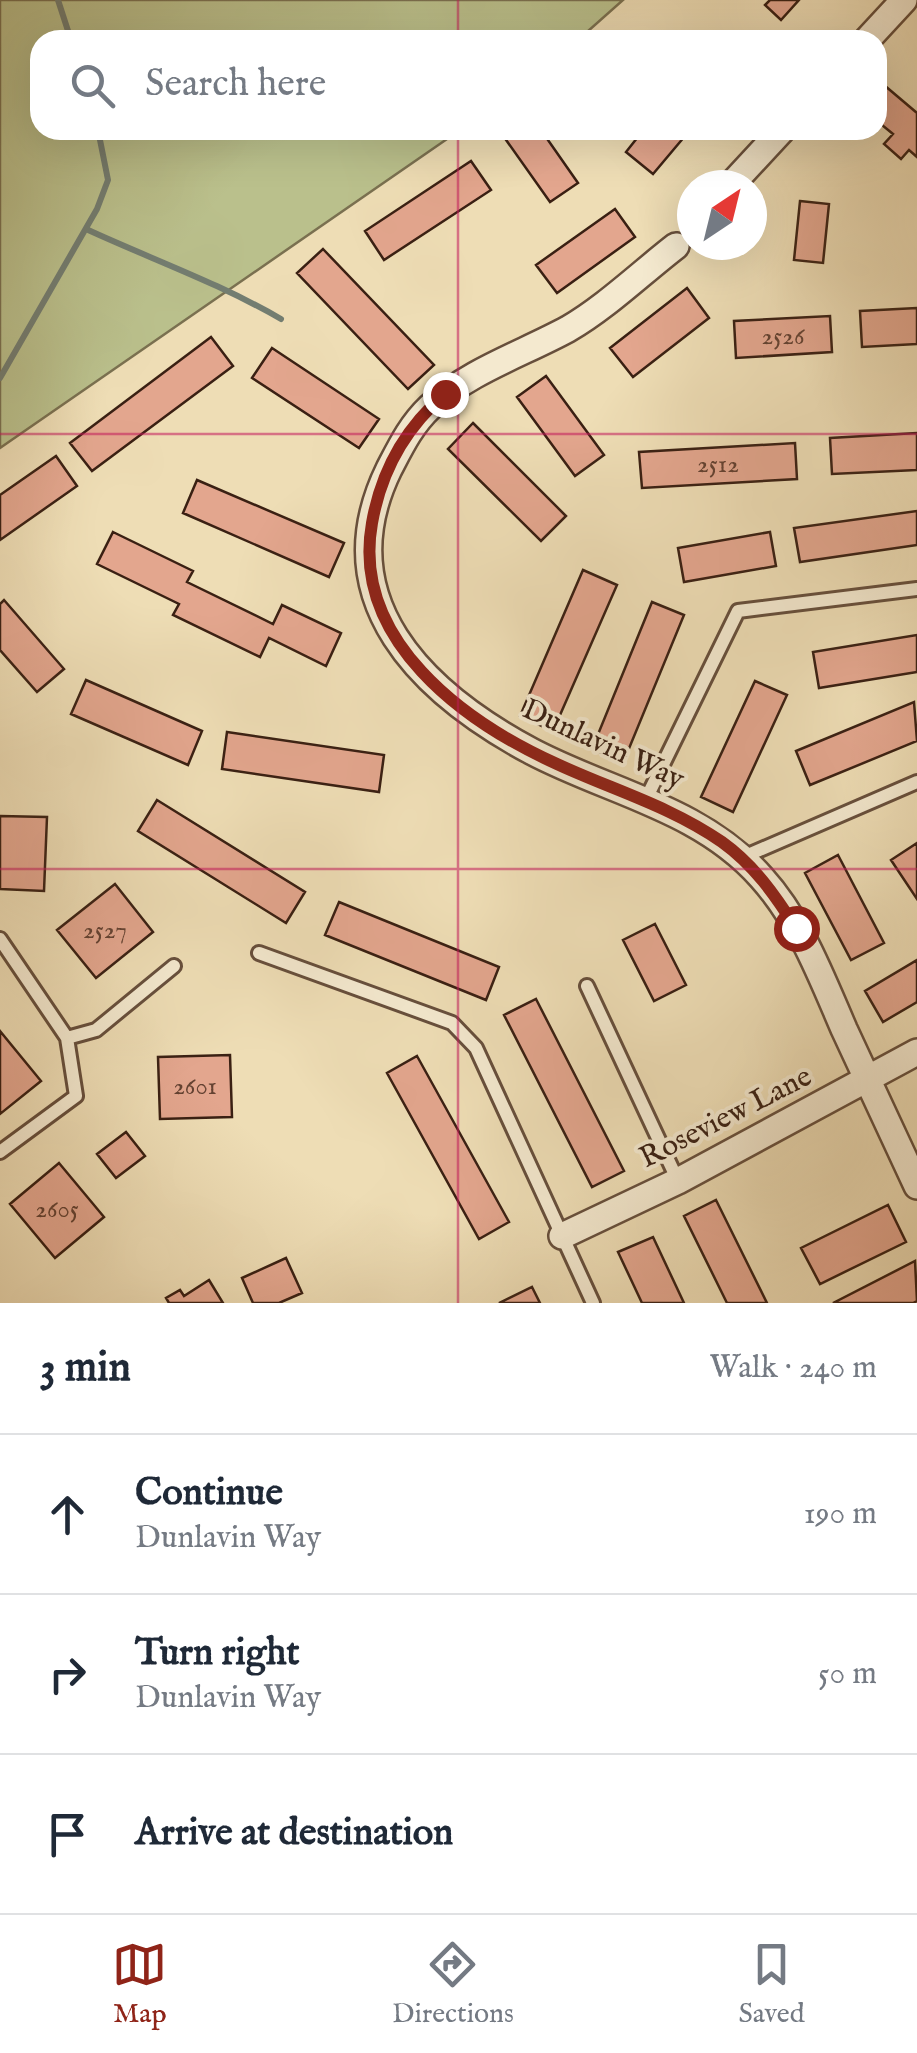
<!DOCTYPE html>
<html lang="en">
<head>
<meta charset="utf-8">
<style>
	:root { --surface:#fff; --page:#f6f6f7; --text:#1f2937; --muted:#747a83; --line:#e0e1e3; --accent:#8f2418 }
	body { margin:0; font-family:"IM FELL English",serif; background:var(--page); color:var(--text) }
	.compass { position:absolute; left:677px; top:170px; width:90px; height:90px; border-radius:50%; background:var(--surface); box-shadow:0 10px 40px #0002; rotate:35deg }
	.stop { position:absolute; width:30px; height:30px; margin:-22px; border:8px solid #8f2418; border-radius:50%; background:#fff }
	.stop.end { background:#8f2418; border-color:#fff; box-shadow:0 2px 10px #0008 }
	.list { margin:0; padding:0; list-style:none }
	h2 { display:flex; justify-content:space-between; align-items:center; height:130px; margin:0; padding:0 40px; font-size:42px }
	h2 small { font-size:32px; font-weight:400; color:var(--muted) }
	.list li { display:grid; grid-template-columns:65px 1fr auto; gap:30px; align-items:center; box-sizing:border-box; height:160px; padding:0 40px; border-top:2px solid var(--line) }
	.list b { display:block; font-size:38px; white-space:nowrap }
	.list p { margin:0; font-size:32px; white-space:nowrap; color:var(--muted) }
	.list em { font-size:32px; font-style:normal; color:var(--muted) }
	.icon { flex:none; width:55px; height:55px; fill:none; stroke:currentColor; stroke-width:2; stroke-linecap:round; stroke-linejoin:round }
	.map { position:relative; flex:none; width:917px; height:1303px; overflow:hidden }
	.search { position:absolute; background:var(--surface); box-shadow:0 10px 40px #0002; left:30px; right:30px; top:30px; height:110px; display:flex; align-items:center; gap:25px; box-sizing:border-box; padding:0 35px; border-radius:30px; color:var(--muted); font-size:38px }
	.sheet { height:610px; background:var(--surface) }
	nav { display:flex; justify-content:space-around; align-items:center; box-sizing:border-box; height:140px; border-top:2px solid var(--line); background:var(--surface); font-size:28px; color:var(--muted) }
	nav a { display:grid; justify-items:center; gap:5px }
	nav .on { color:var(--accent) }
	.map>svg:first-child { display:block }
	.green { fill:#bac08c; stroke:#7a7050; stroke-width:2.5 }
	.lines { fill:none; stroke-linecap:round; stroke-linejoin:round }
	.stream { stroke:#737d71; stroke-width:6 }
	.building { fill:#e3a68e; stroke:#3a2013; stroke-width:2.5 }
	.service-casing { stroke:#674f3c; stroke-width:18 }
	.minor-casing { stroke:#674f3c; stroke-width:30 }
	.service { stroke:#f4e9cf; stroke-width:12 }
	.minor { stroke:#f4e9cf; stroke-width:25 }
	.route { stroke:#8f2418; stroke-width:12 }
	.grid { fill:none; stroke:#c2185b; stroke-width:2.5; stroke-opacity:0.55 }
	.labels { text-anchor:middle; dominant-baseline:central; stroke-width:8; stroke-linejoin:round; paint-order:stroke }
	.number-label { font-size:25px; fill:#644232 }
	.street-label { font-size:30px; fill:#3a2013; stroke:#f4e9cf }
</style>
</head>
<body>
<div class="map">
<svg width="917" height="1303" viewBox="0 0 917 1303">
	<rect width="100%" height="100%" fill="#eeddb5"/>
	<filter id="stains"><feTurbulence type="fractalNoise" baseFrequency=".002" numOctaves="4"/><feColorMatrix values="0 0 0 0 .2 0 0 0 0 .09 0 0 0 0 .02 0 0 0 .5 -.17"/></filter>
	<radialGradient id="worn" r=".72"><stop offset=".6" stop-color="#630" stop-opacity="0"/><stop offset="1" stop-color="#630" stop-opacity=".3"/></radialGradient>
	<path class="green" d="M0,0H623L578,40H40V130H460L0,448Z"/>
	<g class="lines">
		<path class="stream" d="M58,0L71,40
			M86,229C151,259 219,283 281,319
			M0,378L97,209L108,180L98,130"/>
	</g>
	<path class="building" d="M770,0H799L781,20L765,5Z
		M884,85L917,113V157L909,150L901,159L884,144L893,134L877,121V93Z
		M499,130H541L578,183L550,202Z
		M638,130H690L653,174L626,152L641,133Z
		M471,161L491,190L384,260L365,231Z
		M800,201L829,204L823,263L794,260Z
		M615,209L635,237L557,293L536,265Z
		M323,249L434,365L408,389L297,273Z
		M687,288L709,318L633,377L610,348Z
		M917,308V344L862,347L860,311Z
		M830,316L832,352L736,358L734,321Z
		M211,337L233,366L92,471L70,443Z
		M272,348L379,419L359,448L252,378Z
		M546,376L604,455L575,476L517,397Z
		M473,423L566,516L541,541L448,449Z
		M917,433V470L832,474L830,438Z
		M795,443L797,479L642,488L639,452Z
		M56,456L77,486L0,540V495Z
		M197,480L344,543L329,577L183,513Z
		M917,511V545L800,562L794,528Z
		M113,532L193,571L187,582L273,624L282,605L341,633L326,666L269,638L260,657L173,615L179,604L97,564Z
		M770,532L776,566L684,582L678,548Z
		M583,570L617,585L553,731L520,716Z
		M4,600L64,669L37,692L0,650V604Z
		M652,602L684,615L623,763L592,749Z
		M917,635V672L819,688L813,652Z
		M86,680L202,731L188,765L71,714Z
		M755,681L787,695L733,812L701,797Z
		M914,702L917,741L810,785L796,751Z
		M227,732L384,755L379,792L222,769Z
		M157,800L305,892L286,923L138,831Z
		M0,816L47,817L44,891L0,889Z
		M917,843V899L891,860Z
		M838,855L884,943L851,960L805,873Z
		M115,884L153,932L96,978L57,930Z
		M339,902L499,967L486,1000L325,935Z
		M655,924L686,985L654,1001L623,940Z
		M917,960V1002L883,1022L865,991Z
		M536,999L624,1171L592,1187L504,1015Z
		M0,1031L41,1081L0,1114Z
		M230,1055L232,1117L160,1119L158,1057Z
		M417,1056L509,1222L479,1239L387,1073Z
		M126,1132L145,1156L116,1178L97,1154Z
		M59,1163L104,1217L55,1258L10,1204Z
		M716,1200L767,1303H727L684,1216Z
		M888,1205L906,1242L820,1284L801,1248Z
		M653,1237L684,1303H642L618,1252Z
		M286,1258L302,1293L279,1303H253L242,1278Z
		M915,1261L917,1301L913,1303H833Z
		M209,1280L223,1303H169L166,1298L180,1290L184,1296Z
		M532,1287L540,1303H499Z"/>
	<g class="lines">
		<g class="service-casing">
			<path id="service" d="M646,799L738,611L917,589
				M741,858L917,782
				M0,939L67,1038
				M259,953L452,1023L476,1048L593,1303
				M587,986L678,1181
				M0,1152L76,1096L67,1038L96,1030L174,966"/>
		</g>
		<g class="minor-casing">
			<path id="minor" d="M867,40L904,0
				M731,185L782,130
				M676,246C641,273 606,307 568,329C522,354 469,371 430,407C411,425 401,446 389,469C325,600 423,693 531,751C608,792 700,808 761,877C800,920 821,976 844,1029C868,1081 893,1134 917,1186
				M562,1236L678,1181L917,1052"/>
		</g>
		<use href="#service" class="service"/>
		<use href="#minor" class="minor"/>
	</g>
	<g class="lines">
		<path class="route" d="M445,394C405,428 381,472 372,523C351,640 464,722 557,764C613,790 670,806 722,842C754,865 775,895 796,928"/>
	</g>
	<path class="grid" d="M458,0V40M458,130V1303M0,434H917M0,869H917"/>
	<g class="labels">
		<g class="number-label">
			<text x="783" y="337">2526</text>
			<text x="718" y="465">2512</text>
			<text x="105" y="931">2527</text>
			<text x="195" y="1087">2601</text>
			<text x="57" y="1210">2605</text>
		</g>
		<g class="street-label">
			<text transform="translate(603 745) rotate(25)">Dunlavin Way</text>
			<text transform="translate(726 1118) rotate(-27)">Roseview Lane</text>
		</g>
	</g>
	<rect width="100%" height="100%" filter="url(#stains)"/>
	<rect width="100%" height="100%" fill="url(#worn)"/>
</svg>
<svg class="compass" viewBox="-18 -18 36 36"><path d="M0-13l5 13h-10z" fill="#e53935"/><path d="M0 13l5-13h-10z" fill="#747a83"/></svg>
<div class="stop" style="left:796px;top:928px"></div>
<div class="stop end" style="left:445px;top:394px"></div>
<div class="search"><svg class="icon" aria-label="search" viewBox="0 0 24 24"><circle cx="10" cy="10" r="6"/><path d="M15 15l6 6"/></svg>Search here</div>
</div>
<section class="sheet">
<h2>3 min<small>Walk · 240 m</small></h2>
<ul class="list">
<li><svg class="icon" aria-label="ahead" viewBox="0 0 24 24"><path d="M12 20V5M6 11l6-6 6 6"/></svg><div><b>Continue</b><p>Dunlavin Way</p></div><em>190 m</em></li>
<li><svg class="icon" aria-label="right" viewBox="0 0 24 24"><path d="M7 20v-9h11M14 6l5 5-5 5"/></svg><div><b>Turn right</b><p>Dunlavin Way</p></div><em>50 m</em></li>
<li><svg class="icon" aria-label="arrive" viewBox="0 0 24 24"><path d="M6 21V4h12l-3 4 3 4H6"/></svg><div><b>Arrive at destination</b></div></li>
</ul>
</section>
<nav>
<a class="on"><svg class="icon" aria-label="map" viewBox="0 0 24 24"><path d="M3 6l6-2 6 2 6-2v14l-6 2-6-2-6 2zM9 4v14M15 6v14"/></svg>Map</a>
<a><svg class="icon" aria-label="directions" viewBox="0 0 24 24"><path d="M12 3l9 9-9 9-9-9zM9 14v-3h6M13 9l2 2-2 2"/></svg>Directions</a>
<a><svg class="icon" aria-label="saved" viewBox="0 0 24 24"><path d="M7 4h10v16l-5-4-5 4z"/></svg>Saved</a>
</nav>
</body>
</html>
